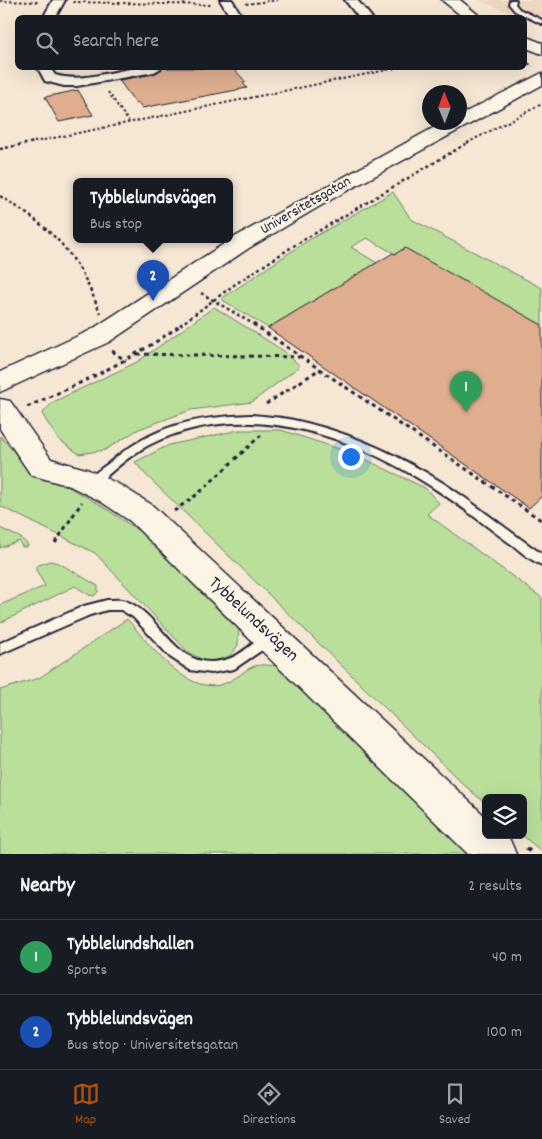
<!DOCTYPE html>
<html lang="en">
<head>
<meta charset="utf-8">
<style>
	:root { --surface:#171b24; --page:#242831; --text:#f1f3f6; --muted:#9ea1a6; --line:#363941; --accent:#b45309 }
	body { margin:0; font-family:Dekko,sans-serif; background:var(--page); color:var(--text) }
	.controls { position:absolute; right:15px; bottom:15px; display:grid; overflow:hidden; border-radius:8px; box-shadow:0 5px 20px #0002 }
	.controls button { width:45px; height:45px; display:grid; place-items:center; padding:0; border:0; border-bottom:1px solid var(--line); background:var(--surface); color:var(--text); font:25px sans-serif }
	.compass { position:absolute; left:422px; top:85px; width:45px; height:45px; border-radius:50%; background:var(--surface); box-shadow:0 5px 20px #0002; rotate:359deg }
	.you { position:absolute; left:350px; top:456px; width:18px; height:18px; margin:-12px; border:4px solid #fff; border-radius:50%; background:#1a73e8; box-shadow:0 0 0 8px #1a73e833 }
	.badge { display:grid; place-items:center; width:32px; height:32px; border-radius:50%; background:var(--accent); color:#fff; font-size:16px; font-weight:700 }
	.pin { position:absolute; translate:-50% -41px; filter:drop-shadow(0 1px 2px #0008) }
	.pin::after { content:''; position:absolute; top:26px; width:18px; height:15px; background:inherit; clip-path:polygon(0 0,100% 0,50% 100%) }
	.popup { position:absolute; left:73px; top:178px; width:160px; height:65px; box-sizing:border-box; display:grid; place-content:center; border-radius:8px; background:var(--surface); filter:drop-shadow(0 1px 4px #0005); font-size:16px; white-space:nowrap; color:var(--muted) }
	.popup b { font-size:19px; color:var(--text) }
	.popup::after { content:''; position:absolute; left:50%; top:100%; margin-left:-10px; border:10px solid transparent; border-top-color:var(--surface) }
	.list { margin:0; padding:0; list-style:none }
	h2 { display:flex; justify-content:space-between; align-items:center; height:65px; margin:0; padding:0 20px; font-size:21px }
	h2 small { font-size:16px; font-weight:400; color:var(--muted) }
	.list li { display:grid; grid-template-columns:32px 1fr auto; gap:15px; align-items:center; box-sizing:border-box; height:75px; padding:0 20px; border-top:1px solid var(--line) }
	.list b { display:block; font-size:19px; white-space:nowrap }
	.list p { margin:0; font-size:16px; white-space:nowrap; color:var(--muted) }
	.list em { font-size:16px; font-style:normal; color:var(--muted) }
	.icon { flex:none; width:28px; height:28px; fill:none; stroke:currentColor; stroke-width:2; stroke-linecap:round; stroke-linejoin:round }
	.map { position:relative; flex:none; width:542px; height:854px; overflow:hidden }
	.search { position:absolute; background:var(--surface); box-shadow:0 5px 20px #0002; left:15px; right:15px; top:15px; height:55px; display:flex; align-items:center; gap:12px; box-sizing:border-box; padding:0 18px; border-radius:8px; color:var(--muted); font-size:19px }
	.sheet { height:215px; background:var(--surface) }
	nav { display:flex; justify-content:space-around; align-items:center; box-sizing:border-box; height:70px; border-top:1px solid var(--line); background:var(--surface); font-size:14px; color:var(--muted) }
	nav a { display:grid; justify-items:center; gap:2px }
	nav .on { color:var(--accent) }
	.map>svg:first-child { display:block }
	.built { fill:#efd6bf }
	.green { fill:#b9df9a; stroke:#6e806a }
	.building { fill:#deae8f; stroke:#22223b }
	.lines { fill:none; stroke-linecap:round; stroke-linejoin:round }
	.lane-casing { stroke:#22223b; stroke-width:4 }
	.street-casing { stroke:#22223b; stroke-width:4 }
	.secondary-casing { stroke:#22223b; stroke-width:3 }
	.path-far3 { stroke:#22223b; stroke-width:2; stroke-dasharray:2.5 2.5; stroke-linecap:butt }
	.path-far2 { stroke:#22223b; stroke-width:2.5; stroke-dasharray:3 3; stroke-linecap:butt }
	.path-far1 { stroke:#22223b; stroke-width:3; stroke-dasharray:4 4; stroke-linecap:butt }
	.path { stroke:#22223b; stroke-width:4; stroke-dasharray:5 5; stroke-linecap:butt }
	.lane { fill:#fcf5e5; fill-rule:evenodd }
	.street { fill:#fcf5e5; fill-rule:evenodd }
	.secondary { fill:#fcf5e5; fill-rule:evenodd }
	.labels { text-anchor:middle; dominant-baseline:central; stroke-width:4; stroke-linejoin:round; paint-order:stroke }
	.street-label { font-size:15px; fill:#22223b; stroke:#fcf5e5 }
	.near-street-label { font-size:18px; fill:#22223b; stroke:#fcf5e5 }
</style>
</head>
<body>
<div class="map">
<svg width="542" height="854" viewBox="0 0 542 854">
	<rect width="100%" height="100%" fill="#f6e7d4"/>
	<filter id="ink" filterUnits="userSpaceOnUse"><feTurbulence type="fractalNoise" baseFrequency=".02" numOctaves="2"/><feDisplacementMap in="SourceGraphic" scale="10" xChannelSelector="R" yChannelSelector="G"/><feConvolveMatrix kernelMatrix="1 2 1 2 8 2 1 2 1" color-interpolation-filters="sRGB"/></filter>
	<g filter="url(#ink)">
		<path class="built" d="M478,0H542V26L524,18Z"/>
		<path class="green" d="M393,192L411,219L542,288V325L395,254L367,238L351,247L377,263L268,328L221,299L307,241Z
			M214,307L284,351L300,366L252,402L191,410L139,429L105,450L79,454L58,439L42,414L53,402L137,362Z
			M239,430H281L352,453L425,488L439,503L427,514L542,598V852L522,835L523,798H486V804L462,783L145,474L135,462L169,445Z
			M0,436L22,461L99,504L142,533L227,612L239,624L238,645L231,655L217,662H207L188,652L95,553L0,506Z
			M0,528L21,538L28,545L27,547H22L19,541L0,548Z
			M50,561L59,563L98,586V592L94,596L89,595L75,586L0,623V605L45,586L36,570V566Z
			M127,619C149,643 189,701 228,682C251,670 247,662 277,666L475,854H0V690L39,678Z"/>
		<path class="building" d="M163,68H233L246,82L243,83L247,88L142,108L139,103L136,104L119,80L154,74Z
			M78,90L93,115L59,122L45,97Z
			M405,248L542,325V496L529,508L268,328L393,253L395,254Z"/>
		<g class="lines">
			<g class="lane-casing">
				<path id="lane" d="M510,0H516L515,4L519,9L542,20V24L515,11L509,4Z
					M252,415C264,416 277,417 289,419C344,430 396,453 443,483C477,505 508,531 542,554V565C532,561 522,553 514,546C492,531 472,514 450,499C364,439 249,394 149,445C129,455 112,472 95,486H87L86,483C91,475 101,469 109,463C154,425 194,417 252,415Z
					M107,600C113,600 120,599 126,601C165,617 177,678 231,658C242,654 253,643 263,636L267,635L271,636L273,640L271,644L234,669L211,673L190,670L170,657L133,617L121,610H107L90,615L0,654V643L84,606Z"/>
			</g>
			<g class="street-casing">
				<path id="street" d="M53,0H65L55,18H43Z
					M220,0H232L243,18H231Z
					M345,0H357L372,18H359Z
					M38,68H50L55,75C89,85 126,63 161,68L154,72L77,86H64L45,81Z"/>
			</g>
			<g class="secondary-casing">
				<path id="secondary" d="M442,0H460L482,18H464Z
					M524,36L542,43V54L524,47Z
					M542,73V85L332,199L249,248L109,342L0,392V372L91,330L233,238L444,122H460V115Z
					M0,399L10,401L51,459L89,470L120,485L152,505L486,817V835H505L510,840L516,854H468L130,521L100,501L70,486L31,475L0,429Z"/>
			</g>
			<path class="path-far3" d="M0,1L39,2
				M73,2L212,5
				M246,4L278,0
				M524,61L533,66
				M108,92L129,122
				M29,143L396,68
				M467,143L542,104"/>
			<path class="path-far2" d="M0,149L35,142
				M0,196C54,230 77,252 100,313
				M201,293L255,325
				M180,325L234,285L295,245L469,142"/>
			<path class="path-far1" d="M253,324L541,520
				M112,351L126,361
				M137,354L300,357
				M266,404L320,369
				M27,407C81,383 134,359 182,324
				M174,511L199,493L261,435
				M55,543L82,502"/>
			<path class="path" d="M526,848L533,854"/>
			<use href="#lane" class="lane"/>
			<use href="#street" class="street"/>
			<use href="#secondary" class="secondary"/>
		</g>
	</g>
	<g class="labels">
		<g class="street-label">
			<text transform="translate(306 206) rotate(-30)">Universitetsgatan</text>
		</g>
		<g class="near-street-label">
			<text transform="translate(253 620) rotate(43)">Tybbelundsvägen</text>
		</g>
	</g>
</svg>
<div class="controls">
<button><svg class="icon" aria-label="layers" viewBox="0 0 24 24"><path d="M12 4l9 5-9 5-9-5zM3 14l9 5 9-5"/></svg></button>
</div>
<svg class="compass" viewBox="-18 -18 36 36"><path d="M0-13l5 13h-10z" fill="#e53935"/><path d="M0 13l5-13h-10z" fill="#9ea1a6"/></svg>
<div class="you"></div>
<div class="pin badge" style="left:466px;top:412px;background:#2e9e5b">1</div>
<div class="pin badge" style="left:153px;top:301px;background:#1a4fb4">2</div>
<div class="popup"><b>Tybblelundsvägen</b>Bus stop</div>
<div class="search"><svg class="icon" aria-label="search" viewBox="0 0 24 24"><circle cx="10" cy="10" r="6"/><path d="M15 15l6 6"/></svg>Search here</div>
</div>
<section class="sheet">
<h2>Nearby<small>2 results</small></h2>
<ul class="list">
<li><span class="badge" style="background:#2e9e5b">1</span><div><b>Tybblelundshallen</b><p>Sports</p></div><em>40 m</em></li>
<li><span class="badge" style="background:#1a4fb4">2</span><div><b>Tybblelundsvägen</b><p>Bus stop · Universitetsgatan</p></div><em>100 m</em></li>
</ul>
</section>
<nav>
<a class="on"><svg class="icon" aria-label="map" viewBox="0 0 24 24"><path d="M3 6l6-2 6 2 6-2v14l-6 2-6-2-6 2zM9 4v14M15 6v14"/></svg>Map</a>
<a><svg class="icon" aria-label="directions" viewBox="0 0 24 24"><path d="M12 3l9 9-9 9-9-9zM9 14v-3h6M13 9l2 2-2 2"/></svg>Directions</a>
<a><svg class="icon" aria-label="saved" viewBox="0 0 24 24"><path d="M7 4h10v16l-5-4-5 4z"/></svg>Saved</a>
</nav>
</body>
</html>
